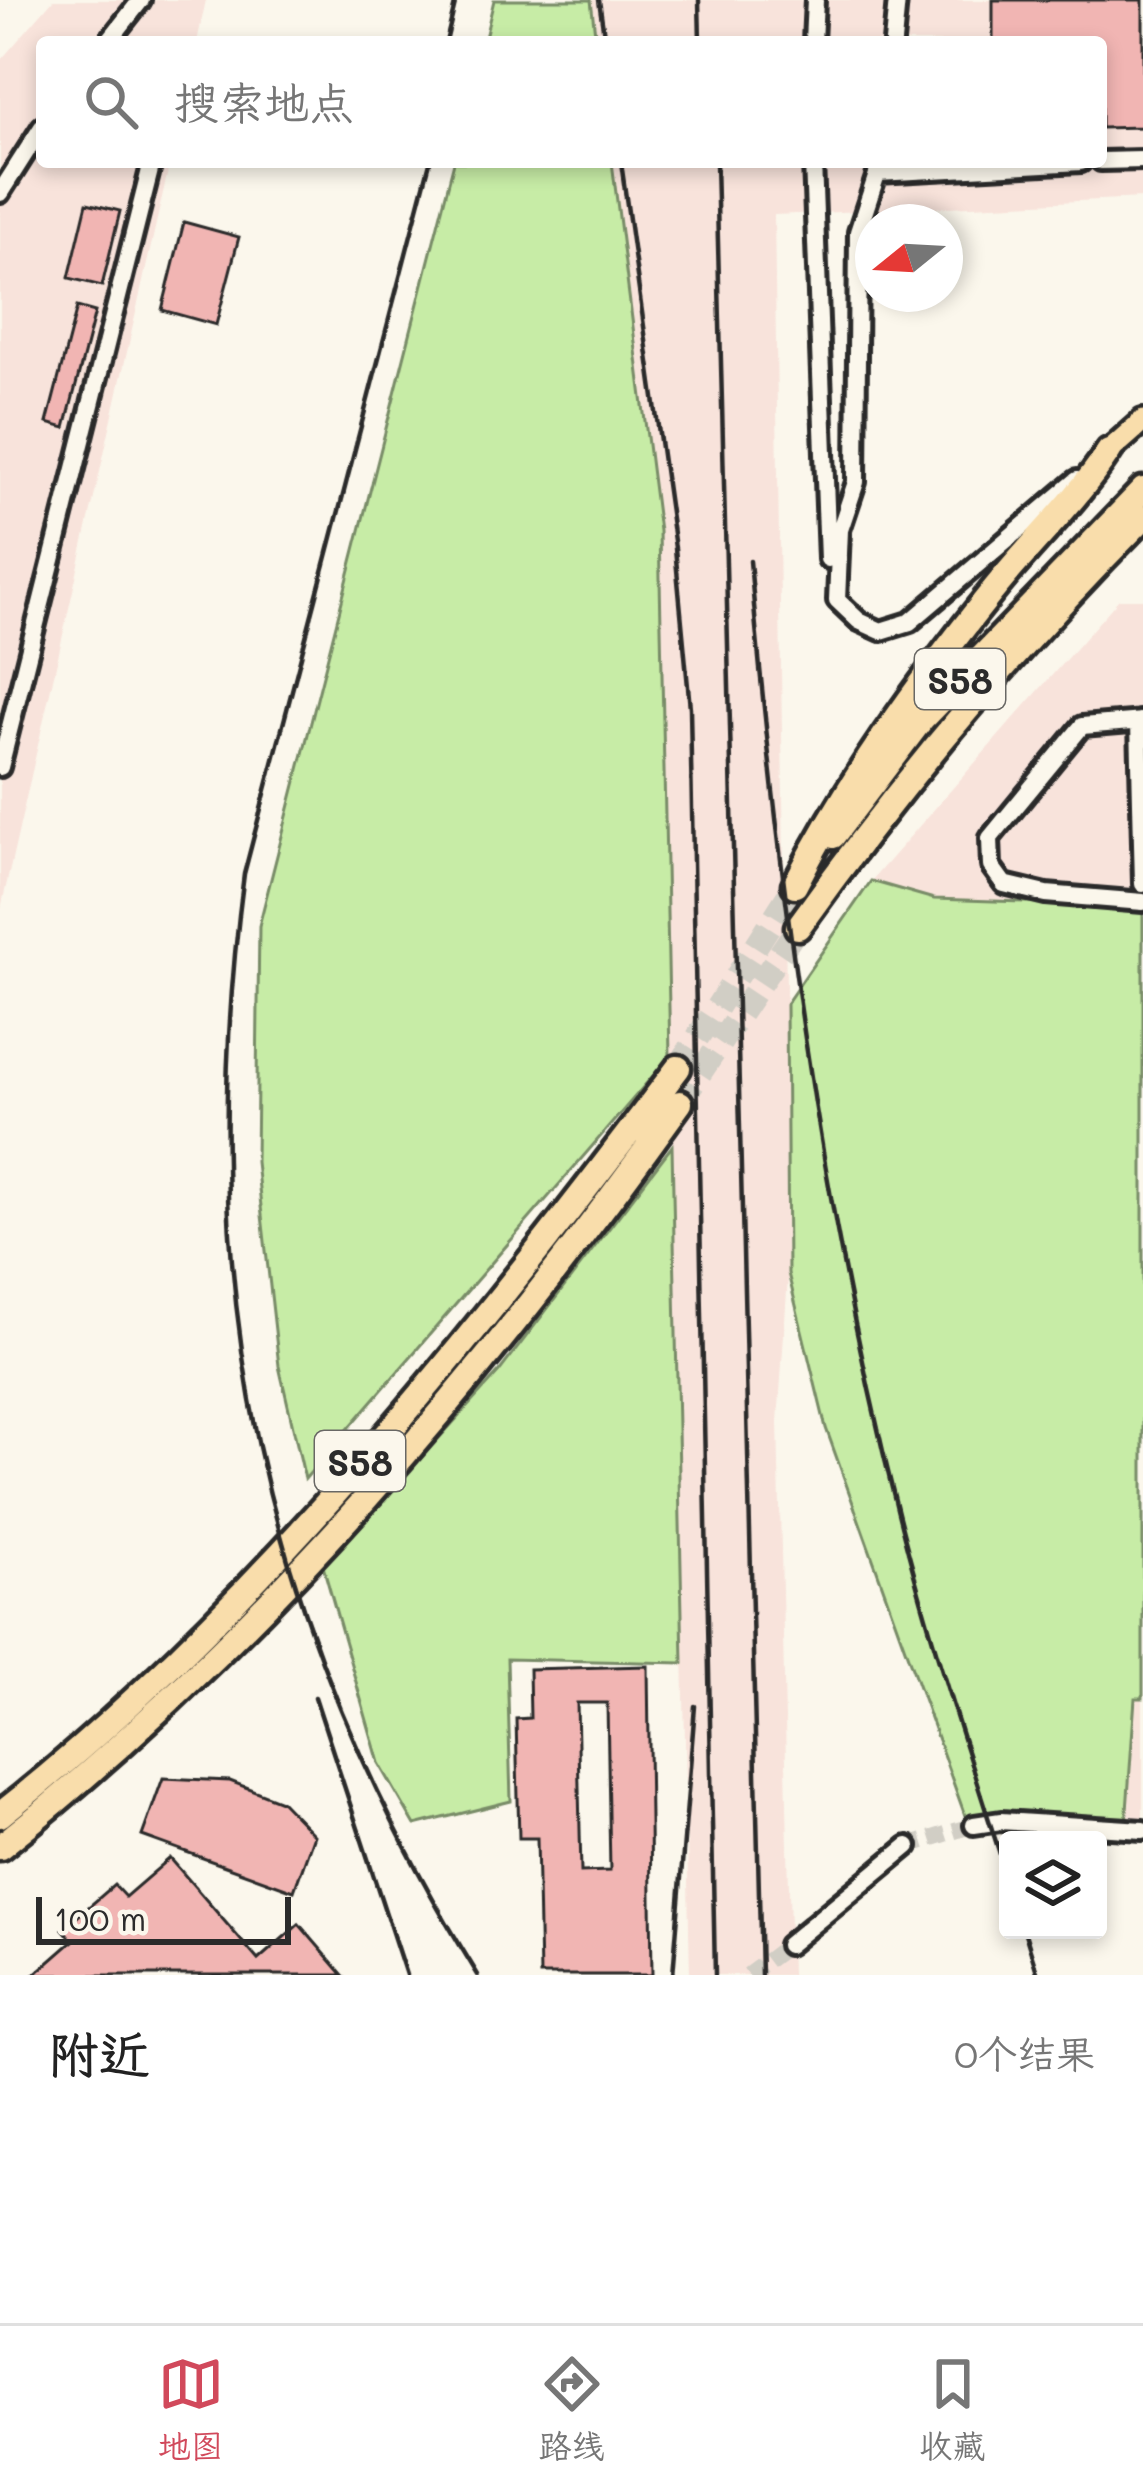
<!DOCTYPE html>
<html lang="zh">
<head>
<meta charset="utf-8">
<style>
	:root { --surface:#fff; --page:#f6f6f6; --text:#222; --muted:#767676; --line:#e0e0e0; --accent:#d1495b }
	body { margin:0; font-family:Mali,"LXGW WenKai TC",sans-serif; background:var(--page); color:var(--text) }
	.controls { position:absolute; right:36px; bottom:36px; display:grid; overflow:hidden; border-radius:12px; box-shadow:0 6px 18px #0003 }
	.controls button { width:108px; height:108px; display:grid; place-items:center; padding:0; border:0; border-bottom:3px solid var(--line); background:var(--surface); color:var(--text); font:60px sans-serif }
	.compass { position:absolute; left:855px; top:204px; width:108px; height:108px; border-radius:50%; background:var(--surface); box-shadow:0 6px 18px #0003; rotate:252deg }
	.scale { position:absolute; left:36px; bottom:30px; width:255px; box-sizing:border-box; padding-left:12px; border:6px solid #2b2b2b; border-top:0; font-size:33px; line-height:42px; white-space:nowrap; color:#2b2b2b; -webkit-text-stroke:9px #fbf7ec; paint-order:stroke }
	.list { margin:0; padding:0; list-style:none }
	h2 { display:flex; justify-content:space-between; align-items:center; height:156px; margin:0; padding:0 48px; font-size:51px }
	h2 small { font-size:39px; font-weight:400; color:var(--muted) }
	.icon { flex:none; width:66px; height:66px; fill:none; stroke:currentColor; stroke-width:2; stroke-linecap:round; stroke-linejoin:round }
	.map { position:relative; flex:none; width:1143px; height:1975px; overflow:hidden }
	.search { position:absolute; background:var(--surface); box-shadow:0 6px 18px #0003; left:36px; right:36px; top:36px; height:132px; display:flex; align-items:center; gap:30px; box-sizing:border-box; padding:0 42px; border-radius:12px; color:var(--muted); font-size:45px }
	.sheet { height:348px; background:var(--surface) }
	nav { display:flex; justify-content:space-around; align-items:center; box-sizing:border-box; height:168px; border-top:3px solid var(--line); background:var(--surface); font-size:33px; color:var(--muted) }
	nav a { display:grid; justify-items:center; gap:6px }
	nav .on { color:var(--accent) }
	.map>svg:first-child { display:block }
	.built { fill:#f8e3db }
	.green { fill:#c7eca6; stroke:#798c68; stroke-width:3 }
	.building { fill:#f1b5b3; stroke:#2b2b2b; stroke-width:3; fill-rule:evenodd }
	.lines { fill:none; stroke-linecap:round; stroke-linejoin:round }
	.minor-tunnel { stroke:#d1cec5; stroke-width:16; stroke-dasharray:16 8; stroke-linecap:butt }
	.highway-tunnel { stroke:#d1cec5; stroke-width:24; stroke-dasharray:24 12; stroke-linecap:butt }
	.minor-casing { stroke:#2b2b2b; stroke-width:26 }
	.major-casing { stroke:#2b2b2b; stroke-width:30 }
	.highway-casing { stroke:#2b2b2b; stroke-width:33 }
	.minor { stroke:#fbf7ec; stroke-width:16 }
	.major { stroke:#f9ddab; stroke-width:21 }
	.highway { stroke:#f9ddab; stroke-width:24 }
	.rail { stroke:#2b2b2b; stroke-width:4.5 }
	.labels { text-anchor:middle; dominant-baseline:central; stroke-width:12; stroke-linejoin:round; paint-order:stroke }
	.shield { fill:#fbf7ec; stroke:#696865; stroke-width:3 }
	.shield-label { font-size:36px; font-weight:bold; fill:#2b2b2b }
</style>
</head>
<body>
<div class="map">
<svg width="1143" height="1975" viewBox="0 0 1143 1975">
	<rect width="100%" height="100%" fill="#fbf7ec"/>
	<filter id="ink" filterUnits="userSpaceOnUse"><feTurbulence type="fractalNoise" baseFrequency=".00833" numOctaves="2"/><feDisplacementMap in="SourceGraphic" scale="24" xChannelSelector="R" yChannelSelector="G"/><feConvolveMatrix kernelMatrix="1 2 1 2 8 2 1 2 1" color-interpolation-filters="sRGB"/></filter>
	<g filter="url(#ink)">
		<path class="built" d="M53,0H206L197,42H42V162H170L0,913V61Z
			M591,0H1143V198L774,215L790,1248L778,1422L791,1975H690L659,531L612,162H1101V42H596Z
			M1119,599H1143V906L934,899L871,881Z
			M1135,1698H1143V1826L1126,1825Z"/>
		<path class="green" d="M494,0H591L596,42H484Z
			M454,162H612L659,531L670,1056L305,1479L279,1366L256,1162L259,926Z
			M871,881L934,899L1143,906V1698H1135L1126,1825L1000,1814L967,1821L826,1428L788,1273L786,1004Z
			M672,1146L683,1663L507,1659L511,1801L415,1825L379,1763L323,1566L499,1372Z"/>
		<path class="building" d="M993,0H1143V127L1101,128V42H993Z
			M87,203L120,211L102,286L69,278Z
			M184,222L239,237L216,325L162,310Z
			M77,307L95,312L65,428L47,423Z
			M648,1666L652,1975H540L537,1838H519L516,1719L530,1718L529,1669ZM577,1703H607L610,1871L581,1872Z
			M163,1778L230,1781L281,1801L314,1835L294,1891L142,1836Z
			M170,1858L258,1960L299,1924L343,1975H34L73,1941L63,1929L114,1885L125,1897Z"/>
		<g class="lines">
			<path class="minor-tunnel" d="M908,1846L974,1825
				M748,1975L788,1945"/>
			<path class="highway-tunnel" d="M678,1068L795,885
				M680,1103L798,927"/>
			<g class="minor-casing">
				<path id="minor" d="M108,42L141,0
					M813,42L815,0
					M893,42L897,0
					M1101,161L1143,160
					M813,162L828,559
					M881,162L858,232L856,482L840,530L837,600L859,621L881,631L910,622L1077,480
					M877,173L1081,162
					M0,193L42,127
					M1139,721L1143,884
					M1143,721L1082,726L990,838L991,866L1004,884L1046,894L1143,902
					M0,767L152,162
					M974,1825L1001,1821L1143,1830
					M788,1945L908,1846"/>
			</g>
			<g class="major-casing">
				<path id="major" d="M1109,451L1143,421"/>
			</g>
			<g class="highway-casing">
				<path id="highway" d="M833,836L922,719L1143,490
					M795,885C848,781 918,684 991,593C1030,544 1074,504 1109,451
					M798,927C902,781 1016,646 1143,518
					M0,1815C259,1611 480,1330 678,1068
					M0,1847C264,1637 484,1377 680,1103"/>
			</g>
			<use href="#minor" class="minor"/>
			<use href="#major" class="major"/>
			<use href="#highway" class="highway"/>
			<path class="rail" d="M599,0L605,42
				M699,0L700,42
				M446,42L456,0
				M430,162L244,874C190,1287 260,1621 478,1975
				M621,162L675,548L690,708L715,1975
				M716,162L761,1975
				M750,561C778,880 820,1202 898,1513C929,1637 969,1758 1008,1879
				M315,1697L406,1975
				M1024,1930L1038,1975
				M673,1975L695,1706"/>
		</g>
	</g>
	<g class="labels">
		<g class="shield">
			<rect x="915" y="649" width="90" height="60" rx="9"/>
			<rect x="315" y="1431" width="90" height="60" rx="9"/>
		</g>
		<g class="shield-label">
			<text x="960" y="679">S58</text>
			<text x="360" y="1461">S58</text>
		</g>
	</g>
</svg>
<div class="controls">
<button><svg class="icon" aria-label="layers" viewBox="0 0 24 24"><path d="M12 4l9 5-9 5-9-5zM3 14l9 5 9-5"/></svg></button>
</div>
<svg class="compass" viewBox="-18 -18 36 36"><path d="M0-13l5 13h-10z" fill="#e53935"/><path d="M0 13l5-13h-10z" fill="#767676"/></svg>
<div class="scale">100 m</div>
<div class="search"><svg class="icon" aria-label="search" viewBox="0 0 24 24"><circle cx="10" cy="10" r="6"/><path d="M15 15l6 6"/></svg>搜索地点</div>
</div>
<section class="sheet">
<h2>附近<small>0个结果</small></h2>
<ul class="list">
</ul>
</section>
<nav>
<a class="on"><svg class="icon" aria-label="map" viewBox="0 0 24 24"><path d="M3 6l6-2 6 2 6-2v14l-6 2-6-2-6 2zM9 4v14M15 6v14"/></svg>地图</a>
<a><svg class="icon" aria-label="directions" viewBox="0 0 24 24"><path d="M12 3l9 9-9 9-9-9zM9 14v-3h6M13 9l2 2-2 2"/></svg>路线</a>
<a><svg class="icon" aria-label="saved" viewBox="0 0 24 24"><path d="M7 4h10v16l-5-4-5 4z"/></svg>收藏</a>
</nav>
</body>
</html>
